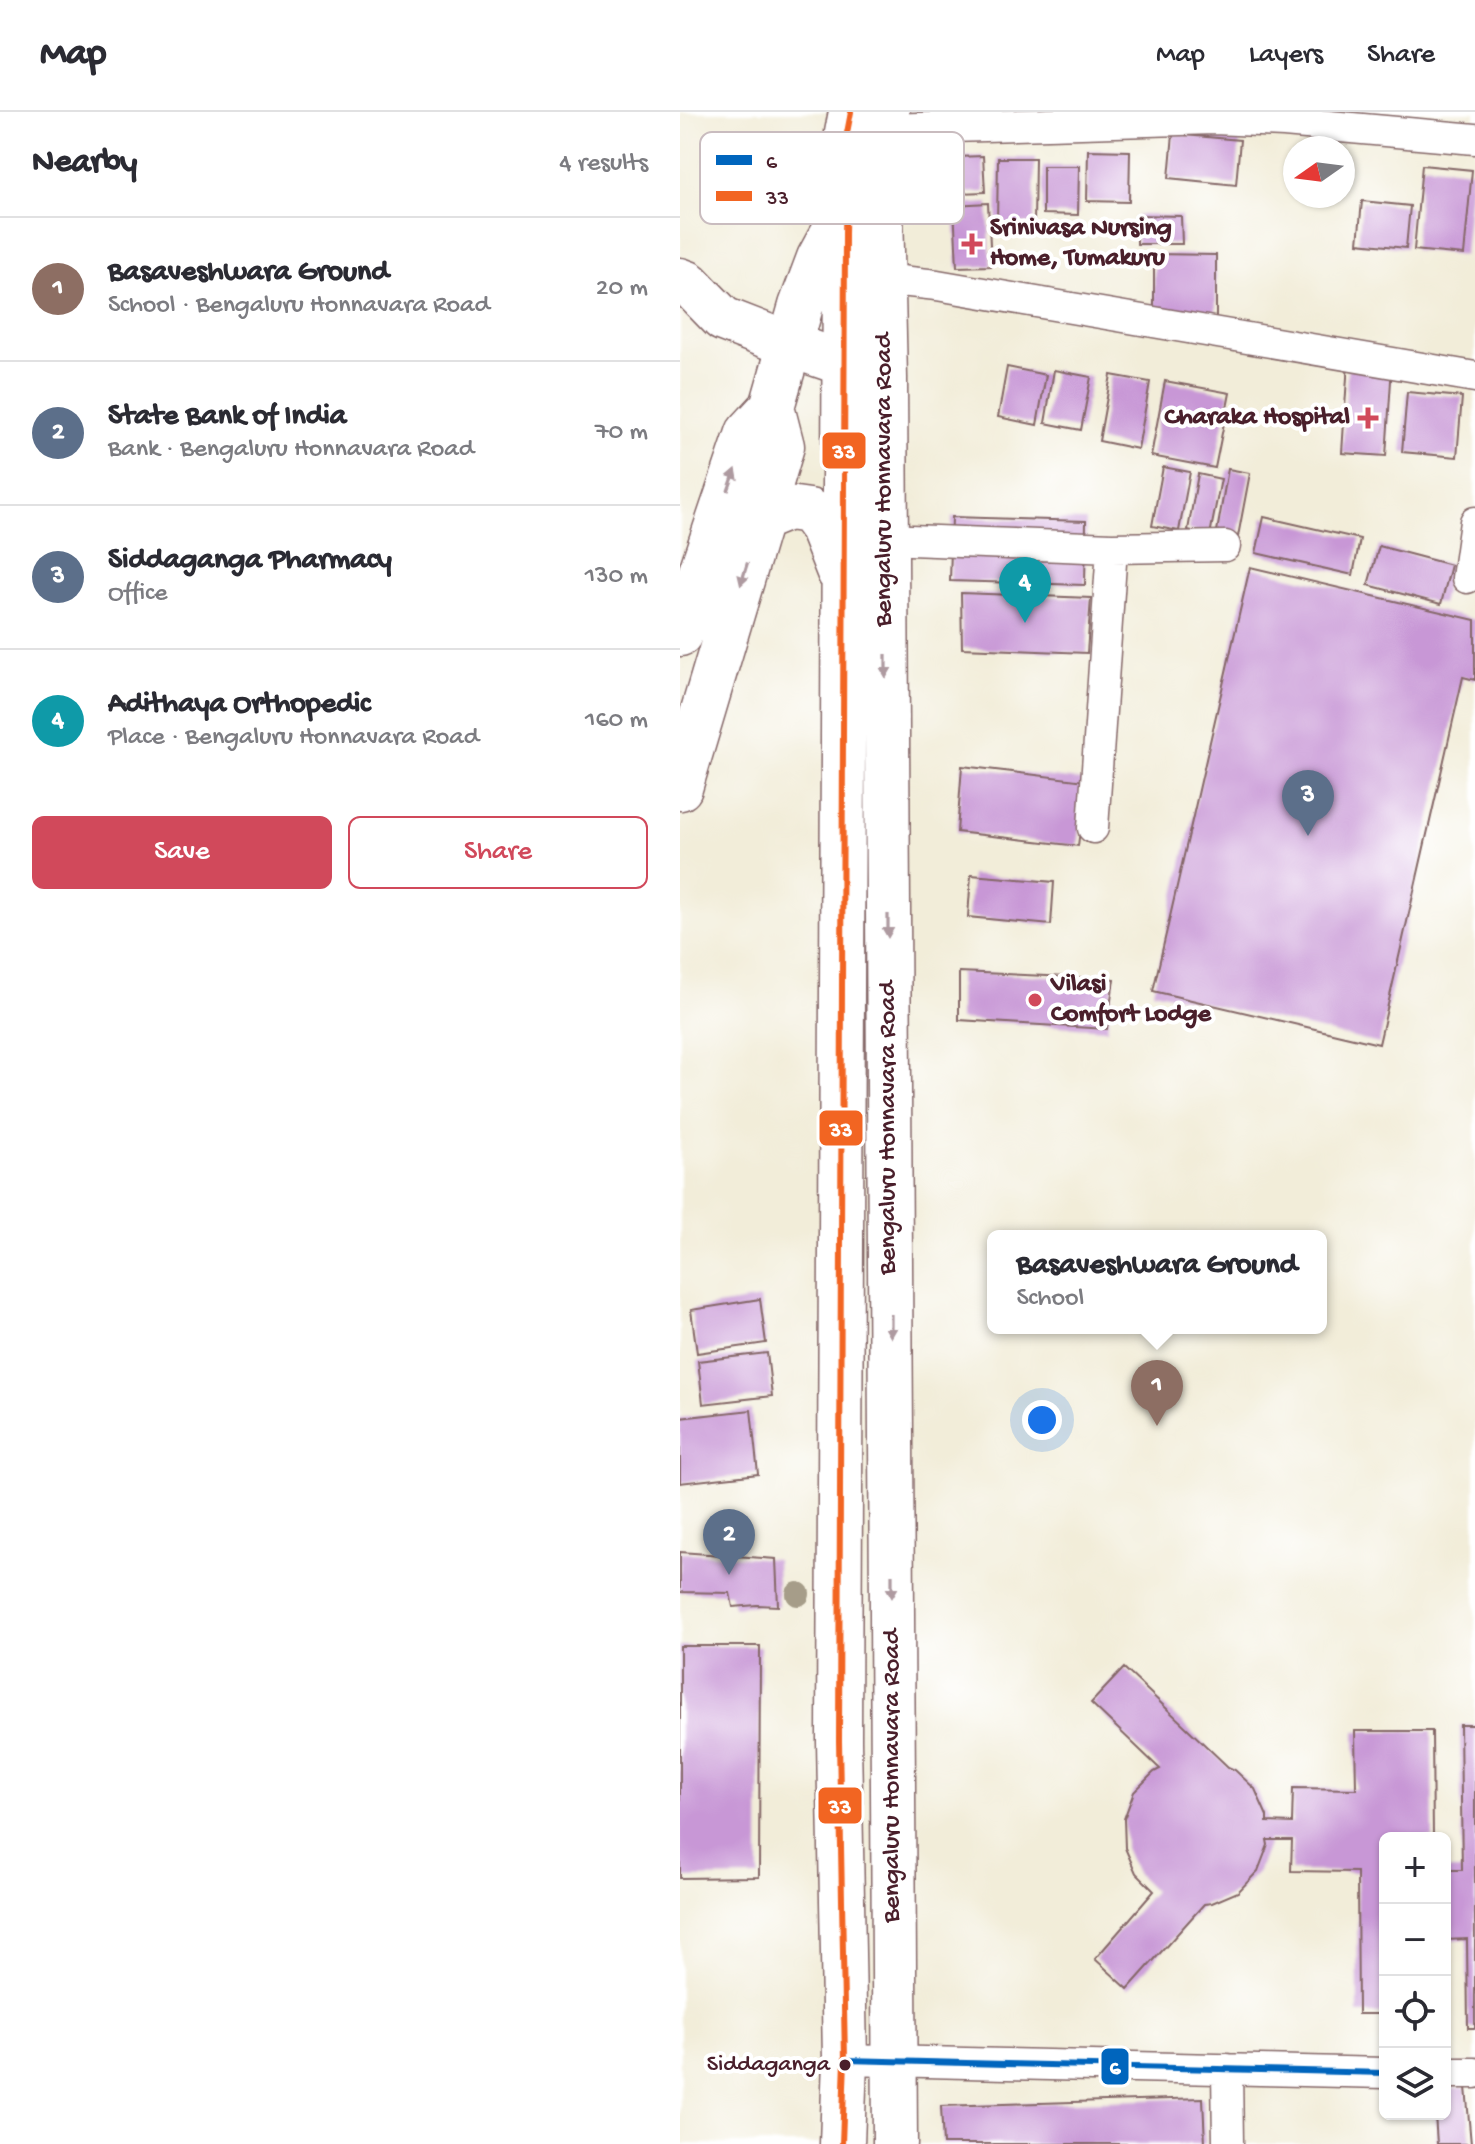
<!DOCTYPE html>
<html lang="en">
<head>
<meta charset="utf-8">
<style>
	:root { --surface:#fff; --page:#f7f7f7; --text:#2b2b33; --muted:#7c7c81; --line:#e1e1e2; --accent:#d1495b }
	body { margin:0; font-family:"Gochi Hand",sans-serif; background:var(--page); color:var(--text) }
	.controls { position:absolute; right:24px; bottom:24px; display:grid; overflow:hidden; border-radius:12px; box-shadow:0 2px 6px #0004 }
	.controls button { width:72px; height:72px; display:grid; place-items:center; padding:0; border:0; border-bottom:2px solid var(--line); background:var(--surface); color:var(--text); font:40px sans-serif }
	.compass { position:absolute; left:603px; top:24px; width:72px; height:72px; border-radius:50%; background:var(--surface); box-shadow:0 2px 6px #0004; rotate:256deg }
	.you { position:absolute; left:362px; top:1308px; width:28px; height:28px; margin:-20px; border:6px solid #fff; border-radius:50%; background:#1a73e8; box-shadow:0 0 0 12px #1a73e833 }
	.badge { display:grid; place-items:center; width:52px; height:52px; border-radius:50%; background:var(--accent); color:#fff; font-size:26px; font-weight:700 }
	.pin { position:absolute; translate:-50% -66px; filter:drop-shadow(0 2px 4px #0008) }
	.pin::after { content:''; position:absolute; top:42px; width:28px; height:24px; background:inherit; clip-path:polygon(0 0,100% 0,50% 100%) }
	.popup { position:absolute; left:307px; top:1118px; width:340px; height:104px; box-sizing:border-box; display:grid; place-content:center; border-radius:12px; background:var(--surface); filter:drop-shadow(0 2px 6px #0005); font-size:26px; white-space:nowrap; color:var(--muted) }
	.popup b { font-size:30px; color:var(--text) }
	.popup::after { content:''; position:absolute; left:50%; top:100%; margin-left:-16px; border:16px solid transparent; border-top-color:var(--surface) }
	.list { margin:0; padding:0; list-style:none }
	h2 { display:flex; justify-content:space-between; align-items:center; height:104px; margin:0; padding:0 32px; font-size:34px }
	h2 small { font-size:26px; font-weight:400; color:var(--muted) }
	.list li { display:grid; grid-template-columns:52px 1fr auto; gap:24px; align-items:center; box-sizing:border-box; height:144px; padding:0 32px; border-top:2px solid var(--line) }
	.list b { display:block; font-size:30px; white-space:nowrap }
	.list p { margin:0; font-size:26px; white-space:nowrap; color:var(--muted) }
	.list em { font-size:26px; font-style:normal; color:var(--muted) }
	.actions { display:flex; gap:16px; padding:24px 32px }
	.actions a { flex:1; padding:18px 0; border:2px solid var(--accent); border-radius:12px; text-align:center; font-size:28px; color:var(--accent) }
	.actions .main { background:var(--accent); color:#fff }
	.icon { flex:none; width:44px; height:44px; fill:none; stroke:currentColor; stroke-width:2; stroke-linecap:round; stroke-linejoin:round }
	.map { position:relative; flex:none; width:795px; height:2032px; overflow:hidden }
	header { display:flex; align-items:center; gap:48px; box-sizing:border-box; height:112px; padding:0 40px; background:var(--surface); border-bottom:2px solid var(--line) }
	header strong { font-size:38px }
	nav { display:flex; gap:44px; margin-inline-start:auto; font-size:28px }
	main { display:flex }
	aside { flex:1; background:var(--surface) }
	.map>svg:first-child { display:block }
	.building { fill:#c897d6 }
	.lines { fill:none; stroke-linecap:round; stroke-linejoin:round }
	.minor-casing { stroke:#856768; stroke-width:33 }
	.secondary-casing { stroke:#856768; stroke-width:47 }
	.primary-casing { stroke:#856768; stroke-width:47 }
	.minor { stroke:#fff; stroke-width:30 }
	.secondary { stroke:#fff; stroke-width:44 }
	.primary { stroke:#fff; stroke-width:44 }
	.bus-1-casing { stroke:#fff; stroke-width:12 }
	.bus-2-casing { stroke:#fff; stroke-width:12 }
	.bus-1 { stroke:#0065bd; stroke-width:6 }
	.bus-2 { stroke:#f26522; stroke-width:6 }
	.tree { fill:#a69d89 }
	.oneway { fill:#ae9aa0 }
	.poi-dot { fill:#d1495b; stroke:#fff; stroke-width:3 }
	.bus-dot { fill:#4a1f2b; stroke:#fff; stroke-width:3 }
	.labels { text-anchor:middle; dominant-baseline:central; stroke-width:8; stroke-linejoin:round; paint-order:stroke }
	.bus-label { font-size:24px; fill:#4a1f2b; stroke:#fff; text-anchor:end }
	.poi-label { font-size:26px; font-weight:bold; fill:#4a1f2b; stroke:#fff; text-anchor:start }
	.street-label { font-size:26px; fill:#4a1f2b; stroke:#fff }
	.key { fill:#fff; stroke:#c9bcbf; stroke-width:2 }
	.key-label { font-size:22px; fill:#4a1f2b }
	.line-badge { stroke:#fff; stroke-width:3 }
	.badge-label { font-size:22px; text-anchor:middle; font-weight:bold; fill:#fff }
</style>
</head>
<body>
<header>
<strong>Map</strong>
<nav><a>Map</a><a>Layers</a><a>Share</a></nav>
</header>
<main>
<aside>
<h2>Nearby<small>4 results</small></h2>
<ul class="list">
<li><span class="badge" style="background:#8d6e63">1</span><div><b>Basaveshwara Ground</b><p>School · Bengaluru Honnavara Road</p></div><em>20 m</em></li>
<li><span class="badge" style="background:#5c6f8a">2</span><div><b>State Bank of India</b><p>Bank · Bengaluru Honnavara Road</p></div><em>70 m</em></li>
<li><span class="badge" style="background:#5c6f8a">3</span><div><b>Siddaganga Pharmacy</b><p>Office</p></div><em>130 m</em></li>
<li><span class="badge" style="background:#0f9aa8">4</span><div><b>Adithaya Orthopedic</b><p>Place · Bengaluru Honnavara Road</p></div><em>160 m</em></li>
</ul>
<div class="actions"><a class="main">Save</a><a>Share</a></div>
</aside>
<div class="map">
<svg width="795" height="2032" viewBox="0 0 795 2032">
	<rect width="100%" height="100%" fill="#fff"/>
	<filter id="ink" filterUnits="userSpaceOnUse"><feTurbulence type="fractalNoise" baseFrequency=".0125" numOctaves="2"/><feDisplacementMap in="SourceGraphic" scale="16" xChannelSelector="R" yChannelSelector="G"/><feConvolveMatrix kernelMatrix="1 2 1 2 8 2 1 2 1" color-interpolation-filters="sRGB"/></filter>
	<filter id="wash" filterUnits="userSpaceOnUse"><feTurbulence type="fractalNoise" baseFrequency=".006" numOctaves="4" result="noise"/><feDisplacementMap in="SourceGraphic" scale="32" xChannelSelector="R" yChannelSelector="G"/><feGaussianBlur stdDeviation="1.8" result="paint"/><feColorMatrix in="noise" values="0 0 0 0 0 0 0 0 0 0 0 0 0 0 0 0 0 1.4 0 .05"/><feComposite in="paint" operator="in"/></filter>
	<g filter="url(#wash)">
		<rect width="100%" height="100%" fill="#f2edd9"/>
		<g id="blocks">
			<path class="building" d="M493,22L560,28L556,73L489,66Z
				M408,38L450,39L449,90L407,89Z
				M303,44L305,80L279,81L277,45Z
				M318,46H355L354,112H317Z
				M742,53L792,58L784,143L734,138Z
				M363,54H399L398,103L363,102Z
				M682,89L730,94L726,136L678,131Z
				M308,91L311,154L277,155L274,93Z
				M457,103L501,104L502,132H457Z
				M474,142L536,143V211H474Z
				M668,250L712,253L706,344L662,341Z
				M327,255L366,263L357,313L318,305Z
				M374,258L411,265L401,318L365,311Z
				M431,263L470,270L458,337L419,329Z
				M485,269L550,281L535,356L471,344Z
				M727,280L782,285L777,345L722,340Z
				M483,355L510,360L499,419L472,414Z
				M548,357L570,361L556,435L535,431Z
				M518,362L541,367L530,423L508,418Z
				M272,405L406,409L405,473L270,469Z
				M584,405L680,427L673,463L576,441Z
				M699,434L771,453L761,492L688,473Z
				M570,455L795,508V568L783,565L699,932L473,879Z
				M281,481L411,486L407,541L282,536Z
				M282,654L406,669L398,734L277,720Z
				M291,763L374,770L371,813L288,805Z
				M279,860L434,867L427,917L279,908Z
				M80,1187L86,1231L17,1241L11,1198Z
				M87,1241L92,1284L23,1292L18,1249Z
				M71,1298L78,1362L0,1371V1306Z
				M0,1440L96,1447L98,1494L77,1493L53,1495L50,1481L0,1480Z
				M0,1534H80L79,1765L0,1766Z
				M444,1556L548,1655L555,1658L575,1677L587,1704V1710L612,1711L613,1676L676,1677L675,1619H752L753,1726H705V1902H678L677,1760L611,1759L612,1728H587L588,1733L578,1759L558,1780L532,1791L524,1792L448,1877L415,1847L474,1779L456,1761L445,1736L444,1707L454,1680L474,1660L480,1657L411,1591Z
				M780,1613H795V1916H788L787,1827L765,1828V1758H782Z
				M786,1975L791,2032H757L755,2002H765V1977Z
				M523,1986L525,2032H263L261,1994Z"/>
		</g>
	</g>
	<g filter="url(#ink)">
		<use href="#blocks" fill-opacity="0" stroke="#856768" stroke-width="2"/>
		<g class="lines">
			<g class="minor-casing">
				<path id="minor" d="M205,17L534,7L604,10L795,27
					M202,167L257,173L795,265
					M205,427L432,436L545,434
					M787,466L795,410
					M413,716L432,436
					M165,1948L705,1961
					M547,1957L548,2032
					M765,1961H795"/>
			</g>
			<g class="secondary-casing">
				<path id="secondary" d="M0,168L8,171L43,207L110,233L200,264"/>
			</g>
			<g class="primary-casing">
				<path id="primary" d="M207,0L200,55L205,266L215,2032
					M81,407L108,396L129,399L142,417L159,460
					M0,522L68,321L92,295L121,194L139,146L163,102
					M0,676L102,334L92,295
					M162,2032L165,1948L159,1629L165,122L167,21L171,0"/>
			</g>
			<use href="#minor" class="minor"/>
			<use href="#secondary" class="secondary"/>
			<use href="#primary" class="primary"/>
			<g class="bus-1-casing">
				<path id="bus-1" d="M165,1948L705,1961"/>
			</g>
			<g class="bus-2-casing">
				<path id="bus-2" d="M162,2032L165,1948L159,1629L165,122L167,21L171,0"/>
			</g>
			<use href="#bus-1" class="bus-1"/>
			<use href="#bus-2" class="bus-2"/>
		</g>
		<circle class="tree" cx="118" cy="1482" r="12"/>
		<defs><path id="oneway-solid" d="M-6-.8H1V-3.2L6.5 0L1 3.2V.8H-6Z" transform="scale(2)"/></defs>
		<g class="oneway">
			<use href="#oneway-solid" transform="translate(52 368) rotate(-70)"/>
			<use href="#oneway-solid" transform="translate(64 462) rotate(107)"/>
			<use href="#oneway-solid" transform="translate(206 554) rotate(90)"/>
			<use href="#oneway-solid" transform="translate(208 814) rotate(90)"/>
			<use href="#oneway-solid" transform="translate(211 1214) rotate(90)"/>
			<use href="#oneway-solid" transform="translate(212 1474) rotate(90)"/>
		</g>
	</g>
	<g class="poi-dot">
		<path d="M288 120h8v8h8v8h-8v8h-8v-8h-8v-8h8z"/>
		<path d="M684 294h8v8h8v8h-8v8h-8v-8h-8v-8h8z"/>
		<circle cx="355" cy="888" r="8"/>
	</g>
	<circle class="bus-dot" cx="165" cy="1953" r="7"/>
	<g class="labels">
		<g class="bus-label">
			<text x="150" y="1953">Siddaganga</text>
		</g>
		<g class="poi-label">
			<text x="310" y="117">Srinivasa Nursing<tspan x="310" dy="30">Home, Tumakuru</tspan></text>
			<text x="670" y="306" text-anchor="end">Charaka Hospital</text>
			<text x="371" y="873">Vilasi<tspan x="371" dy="30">Comfort Lodge</tspan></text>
		</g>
		<g class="street-label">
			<text transform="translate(205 368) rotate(-90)">Bengaluru Honnavara Road</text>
			<text transform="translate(209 1016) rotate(-90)">Bengaluru Honnavara Road</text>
			<text transform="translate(213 1664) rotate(-90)">Bengaluru Honnavara Road</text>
		</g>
	</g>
	<rect x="20" y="20" width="264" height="92" rx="12" class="key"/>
	<rect x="36" y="43" width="36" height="10" fill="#0065bd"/>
	<rect x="36" y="79" width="36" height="10" fill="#f26522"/>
	<g class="key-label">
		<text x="86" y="56">6</text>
		<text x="86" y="92">33</text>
	</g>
	<g class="line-badge">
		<rect x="141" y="319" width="46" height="39" rx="8" fill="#f26522"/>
		<rect x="138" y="997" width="46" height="38" rx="8" fill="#f26522"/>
		<rect x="137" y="1674" width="46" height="39" rx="8" fill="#f26522"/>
		<rect x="420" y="1935" width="30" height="39" rx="8" fill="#0065bd"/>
	</g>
	<g class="badge-label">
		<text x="164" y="346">33</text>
		<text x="161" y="1024">33</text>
		<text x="160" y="1701">33</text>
		<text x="435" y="1962">6</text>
	</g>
</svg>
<div class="controls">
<button>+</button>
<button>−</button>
<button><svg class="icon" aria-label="locate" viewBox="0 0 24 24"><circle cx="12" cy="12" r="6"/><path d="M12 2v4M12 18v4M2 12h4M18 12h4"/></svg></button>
<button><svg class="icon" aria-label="layers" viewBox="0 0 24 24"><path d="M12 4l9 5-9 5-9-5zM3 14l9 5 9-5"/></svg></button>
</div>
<svg class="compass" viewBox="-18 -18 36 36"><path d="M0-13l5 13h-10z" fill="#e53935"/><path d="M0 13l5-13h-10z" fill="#7c7c81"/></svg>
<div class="you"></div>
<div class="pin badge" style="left:477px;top:1314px;background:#8d6e63">1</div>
<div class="popup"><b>Basaveshwara Ground</b>School</div>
<div class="pin badge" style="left:49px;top:1463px;background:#5c6f8a">2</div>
<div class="pin badge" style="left:628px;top:724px;background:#5c6f8a">3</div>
<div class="pin badge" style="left:345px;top:511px;background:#0f9aa8">4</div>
</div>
</main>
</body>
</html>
